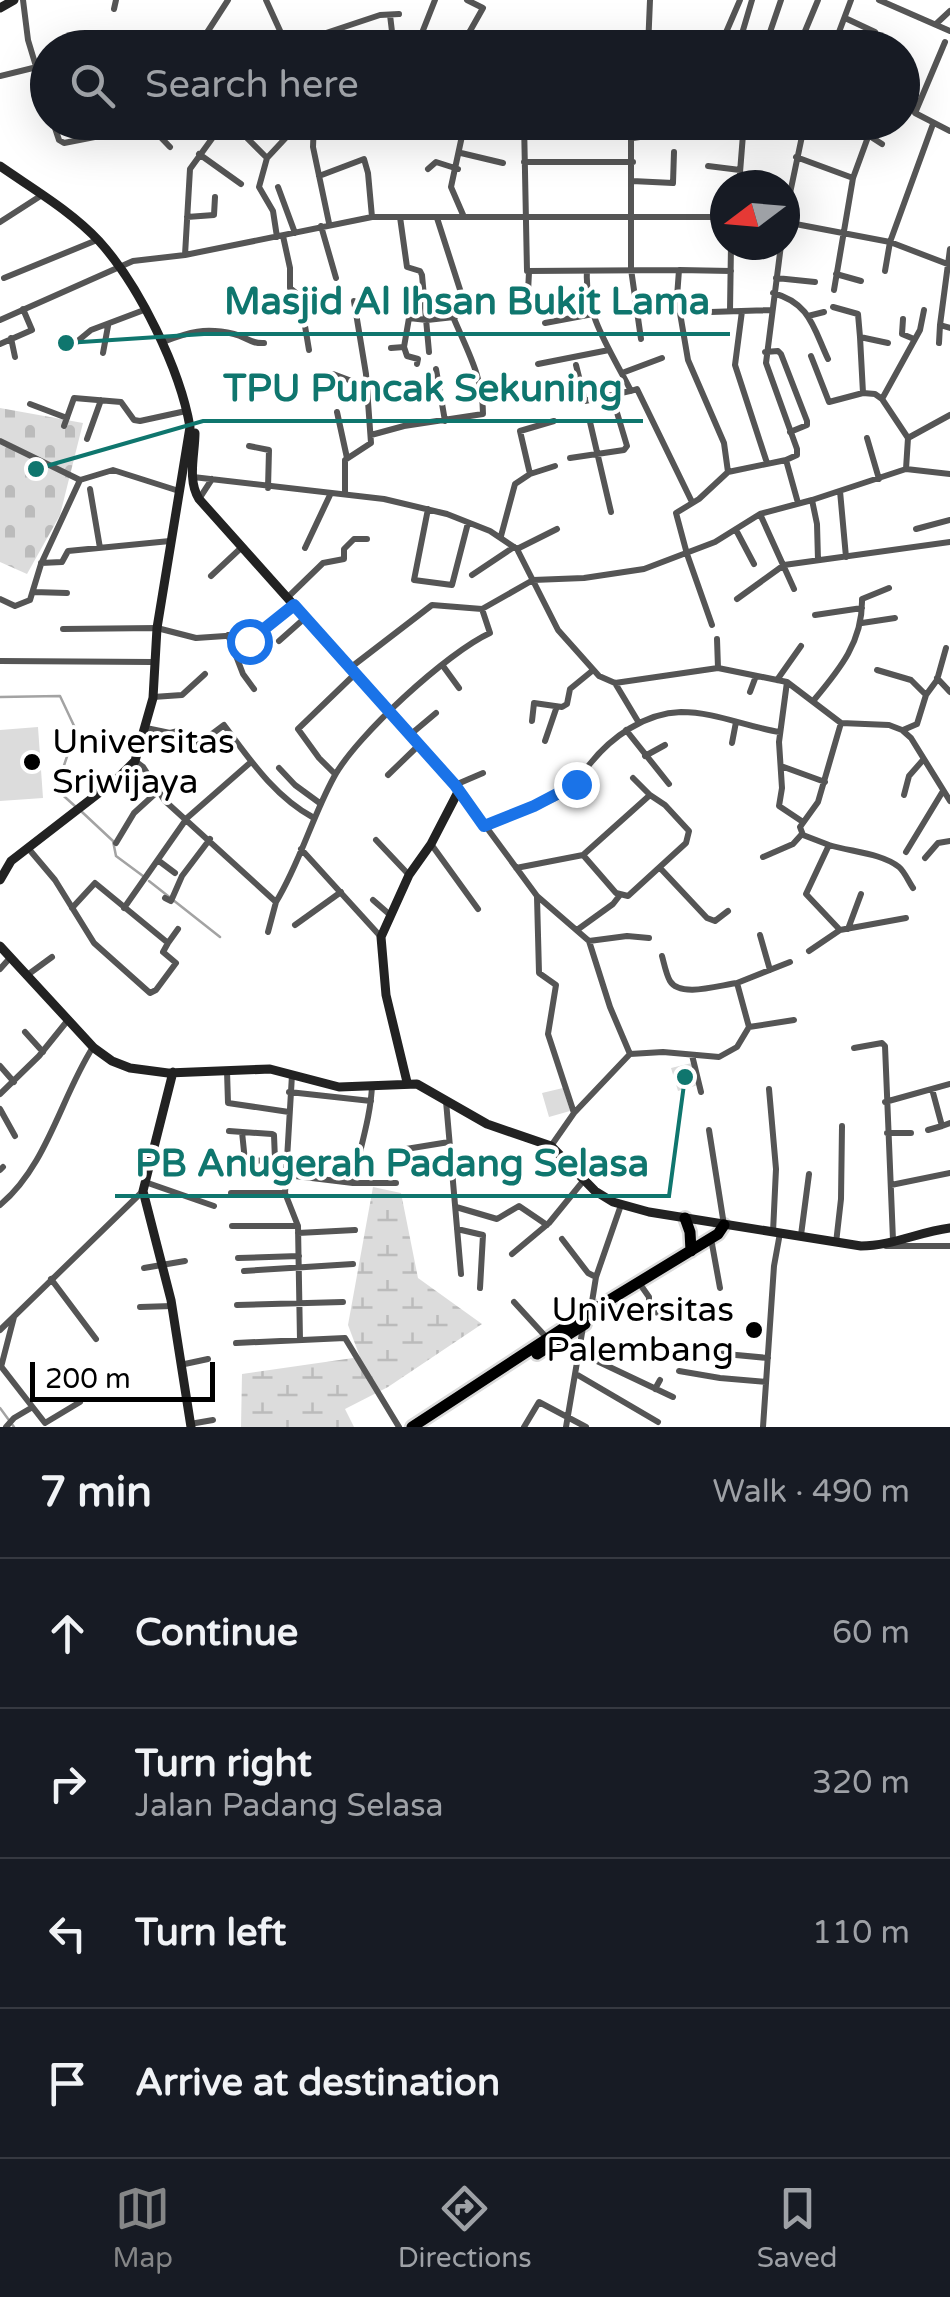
<!DOCTYPE html>
<html lang="en">
<head>
<meta charset="utf-8">
<style>
	:root { --surface:#171b24; --page:#20242c; --text:#f1f3f6; --muted:#9ea1a6; --line:#363941; --accent:#858687 }
	body { margin:0; font-family:"Varela Round",sans-serif; background:var(--page); color:var(--text) }
	.compass { position:absolute; left:710px; top:170px; width:90px; height:90px; border-radius:50%; background:var(--surface); box-shadow:0 10px 40px #0002; rotate:254deg }
	.scale { position:absolute; left:30px; bottom:25px; width:185px; box-sizing:border-box; padding-left:10px; border:5px solid #000; border-top:0; font-size:28px; line-height:35px; white-space:nowrap; color:#000; -webkit-text-stroke:8px #fff; paint-order:stroke }
	.stop { position:absolute; width:30px; height:30px; margin:-22px; border:8px solid #1a73e8; border-radius:50%; background:#fff }
	.stop.end { background:#1a73e8; border-color:#fff; box-shadow:0 2px 10px #0008 }
	.list { margin:0; padding:0; list-style:none }
	h2 { display:flex; justify-content:space-between; align-items:center; height:130px; margin:0; padding:0 40px; font-size:42px }
	h2 small { font-size:32px; font-weight:400; color:var(--muted) }
	.list li { display:grid; grid-template-columns:65px 1fr auto; gap:30px; align-items:center; box-sizing:border-box; height:150px; padding:0 40px; border-top:2px solid var(--line) }
	.list b { display:block; font-size:38px; white-space:nowrap }
	.list p { margin:0; font-size:32px; white-space:nowrap; color:var(--muted) }
	.list em { font-size:32px; font-style:normal; color:var(--muted) }
	.icon { flex:none; width:55px; height:55px; fill:none; stroke:currentColor; stroke-width:2; stroke-linecap:round; stroke-linejoin:round }
	.map { position:relative; flex:none; width:950px; height:1427px; overflow:hidden }
	.search { position:absolute; background:var(--surface); box-shadow:0 10px 40px #0002; left:30px; right:30px; top:30px; height:110px; display:flex; align-items:center; gap:25px; box-sizing:border-box; padding:0 35px; border-radius:55px; color:var(--muted); font-size:38px }
	.sheet { height:730px; background:var(--surface) }
	nav { display:flex; justify-content:space-around; align-items:center; box-sizing:border-box; height:140px; border-top:2px solid var(--line); background:var(--surface); font-size:28px; color:var(--muted) }
	nav a { display:grid; justify-items:center; gap:5px }
	nav .on { color:var(--accent) }
	.map>svg:first-child { display:block }
	.wetland { fill:url(#wetland-marsh) }
	.cemetery { fill:url(#cemetery-stones) }
	.park { fill:#dcdcdc }
	.lines { fill:none; stroke-linecap:round; stroke-linejoin:round }
	.stream { stroke:#a3a3a3; stroke-width:2.5 }
	.highway-casing { stroke:#dbdbdb; stroke-width:16 }
	.street { stroke:#555; stroke-width:6 }
	.secondary { stroke:#222; stroke-width:9 }
	.highway { stroke:#000; stroke-width:11 }
	.route { stroke:#1a73e8; stroke-width:12 }
	.poi-dot { fill:#000; stroke:#fff; stroke-width:4 }
	.labels { text-anchor:middle; dominant-baseline:central; stroke-width:8; stroke-linejoin:round; paint-order:stroke }
	.poi-label { font-size:35px; fill:#000; stroke:#fff; text-anchor:start }
	.leader { fill:none; stroke:#0f766e; stroke-width:4 }
	.callout-dot { fill:#0f766e; stroke:#fff; stroke-width:4 }
	.callout-label { font-size:38px; text-anchor:middle; font-weight:bold; fill:#0f766e; stroke:#fff; stroke-width:8; stroke-linejoin:round; paint-order:stroke }
</style>
</head>
<body>
<div class="map">
<svg width="950" height="1427" viewBox="0 0 950 1427">
	<defs>
		<pattern id="wetland-marsh" width="20" height="14" patternUnits="userSpaceOnUse" patternTransform="scale(2.5)"><rect width="20" height="14" fill="#dcdcdc"/><path d="M1 5h8M5 5V1M11 12h8M15 12V8" fill="none" stroke="#bbb"/></pattern>
		<pattern id="cemetery-stones" width="16" height="16" patternUnits="userSpaceOnUse" patternTransform="scale(2.5)"><rect width="16" height="16" fill="#dcdcdc"/><path d="M2 7V4a2 2 0 0 1 4 0v3zM10 15v-3a2 2 0 0 1 4 0v3z" fill="#bbb"/></pattern>
	</defs>
	<rect width="100%" height="100%" fill="#fff"/>
	<path class="wetland" d="M373,1187L401,1193L418,1278L482,1324L388,1387L345,1409L354,1427H241L242,1374L360,1357L348,1325Z"/>
	<path class="cemetery" d="M0,408L83,423L60,515L27,574L0,562Z"/>
	<path class="park" d="M38,727L43,798L0,801V730Z
		M692,1063L698,1085L678,1091L671,1068Z
		M563,1088L570,1111L549,1117L542,1093Z"/>
	<g class="lines">
		<path class="stream" d="M0,697L60,696L76,730L56,789L76,807
			M82,812L113,841L116,856L143,876
			M149,881L220,937
			M0,1408L14,1427"/>
		<g class="highway-casing">
			<path id="highway" d="M685,1218L690,1232L691,1251
				M537,1354L585,1324
				M412,1427L562,1329L718,1234L724,1225"/>
		</g>
		<path class="street" d="M23,0L28,40L48,106
			M266,0L287,46
			M879,0L950,31
			M114,9L116,0
			M390,15L394,48
			M845,18L875,32
			M936,24L950,11
			M839,33L868,48
			M769,35L781,0
			M741,37L752,0
			M945,42L915,113L950,131
			M287,46L380,15L399,14
			M197,48L228,0
			M416,48L435,0
			M454,48L470,31L483,8L467,0
			M648,48L650,0
			M724,48L721,44L740,0
			M798,48L818,0
			M833,48L851,0
			M0,76L37,67
			M53,122L59,140L64,143L120,132L128,122
			M146,122L170,147
			M231,122L267,158
			M314,122L313,147L329,223
			M524,122L527,271L679,270L677,297L680,313L771,310
			M673,122L677,133
			M848,122L882,144
			M767,123V122
			M523,125L628,124L631,128V269L641,339
			M633,138L700,128
			M461,153L503,163
			M199,154L241,184
			M796,157L853,178
			M524,162H633
			M708,166L740,170
			M428,169L436,162L458,169
			M319,176L364,159L368,173L372,217
			M632,181L673,183L674,152
			M739,185L744,122
			M278,187L295,233
			M187,217L214,215L215,197
			M400,217L407,267L420,271L422,275L429,352
			M464,217L451,187L465,122
			M785,217L805,122
			M0,222L42,195
			M785,222L890,242L950,265
			M321,226L336,278
			M283,236L290,268V288L300,296L309,350
			M277,237L273,211L259,187L267,158L294,129L314,133
			M781,245L766,363L797,449V455L786,460L798,503
			M950,249L940,325L950,328
			M185,255L190,169L224,122
			M679,270L731,271
			M587,271C584,314 612,353 631,391L637,389L692,502
			M885,271L890,242L933,124
			M836,274L861,281
			M4,278L97,240
			M776,278L815,282
			M834,290L853,178L868,137
			M528,292L529,272
			M773,293C810,303 813,327 828,359
			M833,307L858,314L860,337
			M730,311L731,245
			M742,311L735,365L767,463
			M680,313L688,360L724,443L728,472
			M808,316L824,312
			M903,319L902,334L914,339
			M0,320L133,261L185,255L372,217H725
			M545,323L593,314
			M11,338L15,357
			M163,342C189,332 205,327 234,334C246,337 251,344 264,343
			M939,343L940,325
			M0,344L32,330L23,309
			M404,347L407,356L418,359L417,364
			M391,348L404,347L409,318L427,320L454,317
			M68,349L91,330L144,310
			M765,352L778,351L781,354L807,421V425L790,432
			M103,353L108,326
			M811,356L829,402L863,393L875,394L882,399L908,438L906,469
			M538,364L609,350
			M576,365L585,401L630,391
			M436,369L445,421
			M622,373L662,358
			M315,376L333,374L365,386
			M863,393L860,337L888,343
			M882,399L920,330L924,310
			M30,404L67,418
			M337,412L347,458
			M590,422L611,512
			M64,426L74,398L121,402L134,420L140,421L186,411
			M371,435L404,426L483,414C483,378 468,352 454,319L464,302L437,218
			M867,438L879,479
			M908,438L950,415
			M87,439L101,400
			M0,441L80,480
			M249,446L269,450L268,488
			M570,458L624,450L627,446L612,396
			M530,474L520,431L554,421
			M193,477L384,499L447,514L490,531L517,549L558,630L599,676L615,683L718,668L787,682L841,723L889,725L902,730L911,738L950,801
			M90,489L100,548
			M840,491L846,557
			M345,494V460L371,443L366,374L354,301
			M199,499L212,479
			M812,500L817,524L818,560
			M428,509L414,580L452,585L468,523
			M760,514L794,589
			M916,529L950,520
			M736,530L754,564
			M501,536L515,484L530,474L555,466
			M305,548L330,495
			M517,549L557,529
			M41,563L62,562L68,551L170,541
			M472,575L514,547
			M211,576L242,547
			M33,592L67,593
			M287,598L323,563L344,559V549L354,539H367
			M0,599L15,606L30,600L41,564L80,480L113,470L179,491
			M737,599L784,565L950,542
			M815,615L862,608
			M862,623L895,618
			M712,625L687,554L676,513L699,499L728,472L786,460
			M63,629L157,628L196,638L240,635L249,641L294,605
			M228,635L243,674L254,689
			M717,639L718,668
			M279,641L306,617
			M0,661L152,662
			M443,666L459,688
			M350,668L432,605L482,609L533,580L584,578L644,569L715,542L760,514L812,500L906,469L950,474
			M877,670L911,680L926,695L917,724L903,730
			M937,678L950,692
			M777,680L801,646
			M787,682L779,742L782,788L779,806L803,822
			M615,683L639,723
			M750,692L756,676
			M926,695L937,680L946,648
			M153,697L182,695L205,674
			M814,700C840,669 863,641 862,599L889,588
			M532,721L534,703L562,707L567,704L570,689L592,671
			M841,723L818,802L800,827L803,835L829,845L806,894L840,930L906,918
			M146,728L170,733L178,731L196,746L224,725C250,760 275,797 314,818
			M626,730L669,784
			M411,734L436,713
			M545,741L556,709
			M732,743L736,722
			M645,756L665,745
			M135,761L143,767L165,801L276,902C300,863 312,817 334,777C356,736 448,652 490,633L482,609
			M781,766L825,782
			M279,768L295,785L321,804
			M335,774L319,758L298,729L355,674
			M388,775L419,745
			M633,778L650,795
			M455,785L483,773
			M459,790L537,896L589,941L610,1007L630,1054
			M904,795L909,776L923,760
			M484,825C512,814 553,805 576,784C581,779 584,770 589,765C611,737 645,713 681,712C715,712 747,727 780,732
			M376,840L409,875
			M116,843L134,813L157,792
			M431,844L478,909
			M829,845C852,852 881,853 899,867C904,871 909,882 913,888
			M28,848L55,880L94,943L150,993L156,990L176,963L163,952L168,943
			M301,849L381,937
			M906,852L943,791
			M763,857L793,844L802,834
			M925,858L938,843L950,841
			M159,861L175,873
			M516,868L583,855L650,795L665,805L689,831L686,843L628,896L616,893L583,855
			M661,869L707,918L715,921L728,911
			M537,897L539,973L556,985L548,1034L574,1113
			M165,898L171,901L182,876L210,839
			M373,900L389,914
			M72,908L95,883L168,943L178,929
			M124,908L187,818L251,762
			M295,925L341,892
			M848,929L861,894
			M577,930L613,904L620,895
			M268,932L276,902
			M760,935L770,970
			M589,941L627,936L649,938
			M809,951L840,930
			M662,956C664,963 666,974 670,981C680,998 720,985 737,983
			M0,969L9,959
			M26,976L52,957
			M749,1027L794,1020
			M25,1032L43,1052
			M854,1048L882,1043L885,1046L893,1240
			M692,1055L701,1092
			M0,1066L14,1082
			M227,1071L228,1103L289,1112
			M292,1075L285,1193L298,1226L300,1340
			M769,1089L776,1169L773,1232
			M932,1089L942,1126L950,1123
			M289,1092L371,1101
			M0,1094L39,1056L68,1020
			M446,1101L461,1274
			M885,1102L950,1084
			M0,1109L15,1136
			M709,1130L724,1225
			M928,1130L942,1126
			M229,1131L272,1134L274,1135L275,1160L245,1161L242,1132
			M887,1133H911
			M551,1146L574,1113L630,1054L663,1052L719,1057L737,1047L749,1027L737,983L790,962
			M406,1149L449,1142
			M0,1170L3,1167
			M287,1175L353,1183H396
			M145,1182L214,1206
			M353,1183C359,1151 371,1117 372,1085
			M891,1185L950,1173
			M231,1193H285
			M0,1205C47,1166 61,1097 93,1047
			M456,1207L497,1219L519,1206L547,1225
			M232,1226H298
			M457,1229L483,1235L480,1288
			M298,1233L355,1230
			M801,1235L809,1174
			M562,1239L588,1273L596,1277
			M836,1243L841,1199L842,1126
			M712,1244L720,1288
			M886,1246H950
			M512,1254L549,1223L584,1180
			M238,1258L299,1256
			M144,1268L185,1261
			M244,1271L353,1264
			M51,1279L96,1339
			M642,1287L649,1297V1311L681,1317
			M514,1302L546,1337
			M237,1305L343,1302
			M140,1307L172,1306
			M591,1308L596,1277L621,1205
			M0,1330L143,1191
			M236,1343L345,1338L399,1427
			M580,1353L673,1397
			M715,1353L768,1358
			M0,1365L45,1423L80,1402
			M180,1365L208,1359
			M1,1367L14,1317
			M679,1371L720,1378L766,1382
			M576,1374L658,1422
			M655,1389L660,1380
			M190,1424L213,1420
			M6,1427L14,1418L31,1408
			M524,1427L539,1402L586,1427
			M566,1427L583,1327
			M763,1427L774,1266L780,1233"/>
		<path class="secondary" d="M0,8L14,0
			M0,166C33,189 71,211 99,241C139,285 180,369 190,427L157,628L153,698L135,761L117,779L11,861L0,880
			M195,433C195,454 187,480 199,499L459,790L431,844L409,875L381,937L386,995L407,1082
			M0,946L94,1048L112,1061L130,1068L168,1073L270,1069L339,1087L417,1084L487,1124L551,1146L595,1191L613,1202L649,1212L861,1246C891,1246 919,1232 950,1228
			M173,1072L143,1191L171,1300L191,1427"/>
		<use href="#highway" class="highway"/>
	</g>
	<g class="lines">
		<path class="route" d="M249,641L294,605L455,785L484,826L534,806L576,784"/>
	</g>
	<g class="poi-dot">
		<circle cx="32" cy="762" r="10"/>
		<circle cx="754" cy="1330" r="10"/>
	</g>
	<g class="labels">
		<g class="poi-label">
			<text x="52" y="742">Universitas<tspan x="52" dy="40">Sriwijaya</tspan></text>
			<text x="734" y="1310" text-anchor="end">Universitas<tspan x="734" dy="40">Palembang</tspan></text>
		</g>
	</g>
	<path class="leader" d="M66 343L204 334H730M36 469L203 421H643M685 1077L669 1196H115"/>
	<g class="callout-dot">
		<circle cx="66" cy="343" r="10"/>
		<circle cx="36" cy="469" r="10"/>
		<circle cx="685" cy="1077" r="10"/>
	</g>
	<g class="callout-label">
		<text x="467" y="314">Masjid Al Ihsan Bukit Lama</text>
		<text x="423" y="401">TPU Puncak Sekuning</text>
		<text x="392" y="1176">PB Anugerah Padang Selasa</text>
	</g>
</svg>
<svg class="compass" viewBox="-18 -18 36 36"><path d="M0-13l5 13h-10z" fill="#e53935"/><path d="M0 13l5-13h-10z" fill="#9ea1a6"/></svg>
<div class="scale">200 m</div>
<div class="stop" style="left:249px;top:641px"></div>
<div class="stop end" style="left:576px;top:784px"></div>
<div class="search"><svg class="icon" aria-label="search" viewBox="0 0 24 24"><circle cx="10" cy="10" r="6"/><path d="M15 15l6 6"/></svg>Search here</div>
</div>
<section class="sheet">
<h2>7 min<small>Walk · 490 m</small></h2>
<ul class="list">
<li><svg class="icon" aria-label="ahead" viewBox="0 0 24 24"><path d="M12 20V5M6 11l6-6 6 6"/></svg><div><b>Continue</b></div><em>60 m</em></li>
<li><svg class="icon" aria-label="right" viewBox="0 0 24 24"><path d="M7 20v-9h11M14 6l5 5-5 5"/></svg><div><b>Turn right</b><p>Jalan Padang Selasa</p></div><em>320 m</em></li>
<li><svg class="icon" aria-label="left" viewBox="0 0 24 24"><path d="M17 20v-9H6M10 6l-5 5 5 5"/></svg><div><b>Turn left</b></div><em>110 m</em></li>
<li><svg class="icon" aria-label="arrive" viewBox="0 0 24 24"><path d="M6 21V4h12l-3 4 3 4H6"/></svg><div><b>Arrive at destination</b></div></li>
</ul>
</section>
<nav>
<a class="on"><svg class="icon" aria-label="map" viewBox="0 0 24 24"><path d="M3 6l6-2 6 2 6-2v14l-6 2-6-2-6 2zM9 4v14M15 6v14"/></svg>Map</a>
<a><svg class="icon" aria-label="directions" viewBox="0 0 24 24"><path d="M12 3l9 9-9 9-9-9zM9 14v-3h6M13 9l2 2-2 2"/></svg>Directions</a>
<a><svg class="icon" aria-label="saved" viewBox="0 0 24 24"><path d="M7 4h10v16l-5-4-5 4z"/></svg>Saved</a>
</nav>
</body>
</html>
